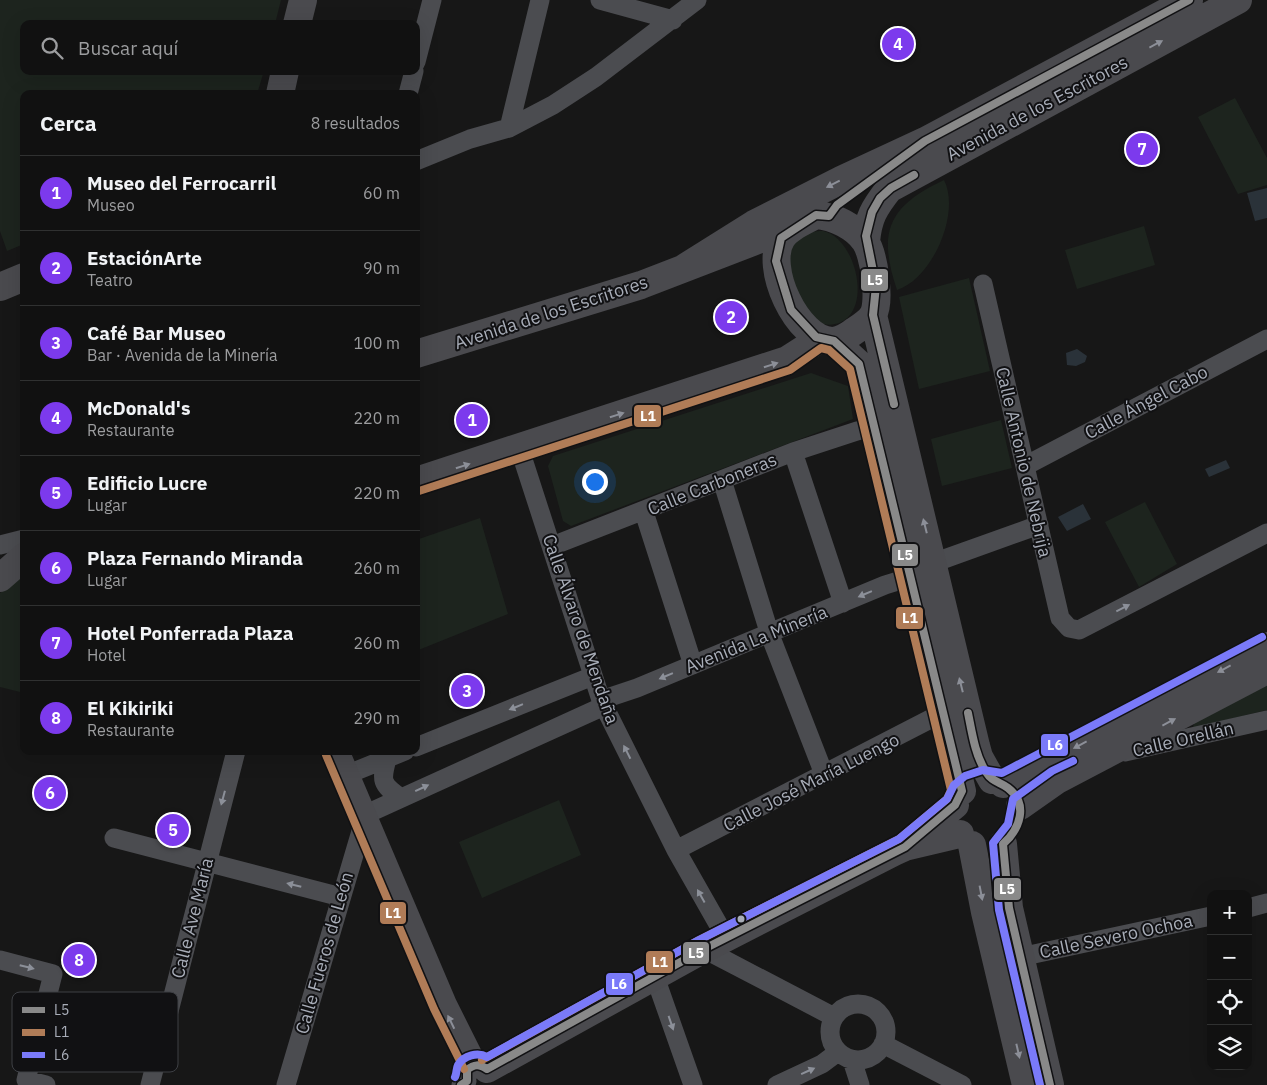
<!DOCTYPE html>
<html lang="es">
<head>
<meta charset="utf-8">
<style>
	:root { --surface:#111; --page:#1a1a1a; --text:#f1f3f6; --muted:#9c9d9f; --line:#303131; --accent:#7c3aed }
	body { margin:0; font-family:"IBM Plex Sans",sans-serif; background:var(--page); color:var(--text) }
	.controls { position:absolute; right:15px; bottom:15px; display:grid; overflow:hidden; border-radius:10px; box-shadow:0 5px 20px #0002 }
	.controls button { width:45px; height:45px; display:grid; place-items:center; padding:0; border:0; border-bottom:1px solid var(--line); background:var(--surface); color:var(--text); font:25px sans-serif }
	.you { position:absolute; left:594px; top:481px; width:18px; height:18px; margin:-12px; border:4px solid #fff; border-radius:50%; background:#1a73e8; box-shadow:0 0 0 8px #1a73e833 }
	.badge { display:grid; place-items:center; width:32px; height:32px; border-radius:50%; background:var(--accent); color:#fff; font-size:16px; font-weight:700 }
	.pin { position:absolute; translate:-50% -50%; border:2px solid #fff; box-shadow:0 1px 5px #0006 }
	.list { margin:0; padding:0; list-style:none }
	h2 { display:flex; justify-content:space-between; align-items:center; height:65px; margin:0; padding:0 20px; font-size:21px }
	h2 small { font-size:16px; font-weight:400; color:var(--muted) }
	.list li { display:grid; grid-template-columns:32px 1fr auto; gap:15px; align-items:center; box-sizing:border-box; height:75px; padding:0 20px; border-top:1px solid var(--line) }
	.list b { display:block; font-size:19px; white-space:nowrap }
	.list p { margin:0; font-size:16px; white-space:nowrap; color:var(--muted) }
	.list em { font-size:16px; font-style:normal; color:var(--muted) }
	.icon { flex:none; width:28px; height:28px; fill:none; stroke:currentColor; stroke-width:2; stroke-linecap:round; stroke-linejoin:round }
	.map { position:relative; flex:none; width:1267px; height:1085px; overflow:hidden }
	.search { position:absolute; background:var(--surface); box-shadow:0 5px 20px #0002; left:20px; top:20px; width:400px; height:55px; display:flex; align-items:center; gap:12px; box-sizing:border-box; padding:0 18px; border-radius:10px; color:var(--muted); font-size:19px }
	.panel { position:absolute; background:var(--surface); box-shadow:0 5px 20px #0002; left:20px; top:90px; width:400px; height:665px; border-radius:10px }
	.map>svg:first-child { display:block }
	.green { fill:#1d241e }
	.water { fill:#2a3239 }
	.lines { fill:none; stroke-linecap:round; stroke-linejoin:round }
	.street { stroke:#4b4c50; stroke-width:19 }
	.secondary { stroke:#4a4a4e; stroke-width:28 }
	.bus-1-casing { stroke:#111113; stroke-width:11 }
	.bus-2-casing { stroke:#111113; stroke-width:11 }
	.bus-3-casing { stroke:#111113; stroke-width:11 }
	.bus-1 { stroke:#898989; stroke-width:8 }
	.bus-2 { stroke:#b07c57; stroke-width:8 }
	.bus-3 { stroke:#7a7af9; stroke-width:8 }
	.oneway { fill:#8c8f98 }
	.oneway2 { fill:#8c9099 }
	.bus-dot { fill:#a8adb8; stroke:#111113; stroke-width:2 }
	.labels { text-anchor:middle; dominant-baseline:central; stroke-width:4; stroke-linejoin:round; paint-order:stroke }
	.street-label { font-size:18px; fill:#a8adb8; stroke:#111113 }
	.key { fill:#111113; stroke:#3e4045; stroke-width:1 }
	.key-label { font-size:14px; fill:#a8adb8 }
	.line-badge { stroke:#111113; stroke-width:2 }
	.badge-label { font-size:14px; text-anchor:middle; font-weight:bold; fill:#fff }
</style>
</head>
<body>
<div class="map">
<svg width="1267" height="1085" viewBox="0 0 1267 1085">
	<rect width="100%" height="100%" fill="#171717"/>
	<path class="green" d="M0,0H281L275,24H24V71H264L257,94H24V244L7,251L0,231Z
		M1235,98L1267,158V185L1238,194L1198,117Z
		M944,180C961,213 932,279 897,290C877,231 889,206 944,180Z
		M1144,226L1155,265L1077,289L1065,250Z
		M823,231C852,237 869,294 849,316C839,328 819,327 808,316C804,312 802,304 800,299C787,271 778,231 823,231Z
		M969,278L990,371L919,389L899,297Z
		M811,373L848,386L853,419L571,526L563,521L548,466L553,456Z
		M1001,420L1012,468L942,486L931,439Z
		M1145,502L1177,564L1139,587L1105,522Z
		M480,518L508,614L416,651V540Z
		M24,573V693L0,687V593Z
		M1267,685V710L1193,728L1194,723Z
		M559,800L581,855L482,898L459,842Z"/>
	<path class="water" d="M1267,188V218L1255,221L1247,193Z
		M1077,349L1087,356L1085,362L1076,366L1067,365L1066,353Z
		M1226,460L1230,468L1209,477L1205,469Z
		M1083,504L1091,519L1067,531L1058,517Z"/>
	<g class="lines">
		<path class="street" d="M600,0L673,20
			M416,62L432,0
			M408,94L414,71
			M509,128L540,0
			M416,161L470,139L509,128L553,105L596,77L697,0
			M983,284L1060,618L1069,628L1079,630L1267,533
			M519,447L601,700L676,850L726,938
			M793,452L843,603
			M1025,466L1267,339
			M722,480L770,635L824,774
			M644,512L693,665
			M0,545L24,539
			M552,546L793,452L857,431L875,427
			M933,563L1039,525
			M601,700L637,688L885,585L911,577
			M416,747L593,676
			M1125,752L1267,720
			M387,759C381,781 381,784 401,798
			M346,775L405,751
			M362,816L604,706
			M114,838L341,897
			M676,850L944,712
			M1248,908L1267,903
			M704,949L834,1017
			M1020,957L1211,916
			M0,960L53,974L26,1080L46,1085
			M655,977L693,1085
			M830 1032a28 28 0 1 1 56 0a28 28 0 1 1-56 0Z
			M883,1044L962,1085
			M852,1060L860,1085
			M150,1085L236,751
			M286,1085L364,821
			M461,1085L467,1081
			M777,1085L822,1064L838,1052"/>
		<path class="secondary" d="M297,24L303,0
			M280,94L285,71
			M816,215C834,216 855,227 865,241C874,254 881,301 873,315C869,322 859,328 853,332C848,336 839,341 832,341C797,340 763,266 782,238C789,227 805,221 816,215Z
			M866,242C868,218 874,208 889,189L1238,0
			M684,268L754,224L841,180L925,141L1189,0
			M0,287L24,277
			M873,315L976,746L979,757L992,780
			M834,341L859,364L962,791
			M416,354L641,285L763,238H781
			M416,481L787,360L812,344L816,337
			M0,578L24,557
			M335,751L443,1005L473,1065
			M1003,784L1267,646
			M1020,806L1057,780L1267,670
			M908,844L955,805
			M1003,844L1009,908L1050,1085
			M972,845L985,912L1026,1085
			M487,1069L704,949L894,852L905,847L960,834"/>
		<g class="bus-1-casing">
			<path id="bus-1" d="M894,404L873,315L876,286L866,236L872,212L880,198L891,188L914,175
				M968,713C972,733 975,755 986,772C992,782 1000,782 1008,788C1029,804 1020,829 1003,844L1009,908L1050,1085
				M461,1085L467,1081V1070C474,1064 479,1064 487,1069L704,949L905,847L955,805L962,791L859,364L834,341L816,337L791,310L776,261L781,238L816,215L829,216L837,205L925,141L1189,0"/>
		</g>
		<g class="bus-2-casing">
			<path id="bus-2" d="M419,491L790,370L821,348L829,350L850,369L951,790L947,799L899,839L699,940L482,1060
				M326,755L434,1009L464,1069"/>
		</g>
		<g class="bus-3-casing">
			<path id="bus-3" d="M455,1077C457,1073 456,1069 458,1065C464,1055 478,1052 487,1057L699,940L899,839L947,799L954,785L965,776L983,770L1002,773L1262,637
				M1040,1085L999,910L993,843L1008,824L1013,799L1052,771L1073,761"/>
		</g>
		<use href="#bus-1" class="bus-1"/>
		<use href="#bus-2" class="bus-2"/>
		<use href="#bus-3" class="bus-3"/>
	</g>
	<defs><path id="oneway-solid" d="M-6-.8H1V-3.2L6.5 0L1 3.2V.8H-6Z" transform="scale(1.25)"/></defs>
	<g class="oneway">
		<use href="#oneway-solid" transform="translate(1156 44) rotate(-28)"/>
		<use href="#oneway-solid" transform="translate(833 184) rotate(153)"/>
		<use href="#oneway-solid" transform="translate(771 365) rotate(-18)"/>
		<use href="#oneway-solid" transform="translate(617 415) rotate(-18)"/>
		<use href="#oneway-solid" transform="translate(463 466) rotate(-18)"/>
		<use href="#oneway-solid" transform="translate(925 526) rotate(-104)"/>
		<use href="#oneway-solid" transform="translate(1224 669) rotate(152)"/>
		<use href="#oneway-solid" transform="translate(961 685) rotate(-104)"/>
		<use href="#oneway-solid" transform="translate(1169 722) rotate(-28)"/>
		<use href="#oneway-solid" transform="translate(1080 745) rotate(152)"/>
		<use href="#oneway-solid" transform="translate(981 893) rotate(79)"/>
		<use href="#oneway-solid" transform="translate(451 1022) rotate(-116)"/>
		<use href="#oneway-solid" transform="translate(1018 1051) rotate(77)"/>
	</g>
	<g class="oneway2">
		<use href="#oneway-solid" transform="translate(865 594) rotate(157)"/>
		<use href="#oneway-solid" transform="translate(1123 608) rotate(-27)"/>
		<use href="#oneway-solid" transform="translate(666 676) rotate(157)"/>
		<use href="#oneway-solid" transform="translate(516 707) rotate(158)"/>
		<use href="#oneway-solid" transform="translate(627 752) rotate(-117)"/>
		<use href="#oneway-solid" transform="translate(422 788) rotate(-25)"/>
		<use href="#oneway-solid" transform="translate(223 798) rotate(105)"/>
		<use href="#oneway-solid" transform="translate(294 885) rotate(-166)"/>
		<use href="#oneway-solid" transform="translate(701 896) rotate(-119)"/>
		<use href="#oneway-solid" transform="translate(27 967) rotate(14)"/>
		<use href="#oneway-solid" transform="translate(671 1023) rotate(71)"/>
		<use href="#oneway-solid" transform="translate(808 1071) rotate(-24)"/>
	</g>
	<circle class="bus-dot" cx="741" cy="919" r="4.5"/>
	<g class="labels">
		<g class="street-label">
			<text transform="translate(1037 108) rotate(-28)">Avenida de los Escritores</text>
			<text transform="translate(551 312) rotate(-18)">Avenida de los Escritores</text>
			<text transform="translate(1146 402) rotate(-28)">Calle Ángel Cabo</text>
			<text transform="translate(1024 462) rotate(77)">Calle Antonio de Nebrija</text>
			<text transform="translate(712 484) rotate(-22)">Calle Carboneras</text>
			<text transform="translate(581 629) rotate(71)">Calle Álvaro de Mendaña</text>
			<text transform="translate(756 639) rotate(-22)">Avenida La Minería</text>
			<text transform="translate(1183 739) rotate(-13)">Calle Orellán</text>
			<text transform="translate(811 782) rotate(-27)">Calle José María Luengo</text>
			<text transform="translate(192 918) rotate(-76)">Calle Ave María</text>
			<text transform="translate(1116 936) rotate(-12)">Calle Severo Ochoa</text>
			<text transform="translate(324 953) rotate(-74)">Calle Fueros de León</text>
		</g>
	</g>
	<rect x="12" y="992" width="166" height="80" rx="8" class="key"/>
	<rect x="22" y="1007" width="23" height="6" fill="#898989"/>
	<rect x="22" y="1029" width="23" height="7" fill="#b07c57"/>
	<rect x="22" y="1052" width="23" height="6" fill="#7a7af9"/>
	<g class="key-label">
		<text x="54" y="1015">L5</text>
		<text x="54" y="1037">L1</text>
		<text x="54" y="1060">L6</text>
	</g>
	<g class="line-badge">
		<rect x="860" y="268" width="29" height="24" rx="5" fill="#898989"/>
		<rect x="633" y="404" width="29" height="24" rx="5" fill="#b07c57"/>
		<rect x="891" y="543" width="28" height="24" rx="5" fill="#898989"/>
		<rect x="895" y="606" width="29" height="24" rx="5" fill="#b07c57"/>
		<rect x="1040" y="733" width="29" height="24" rx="5" fill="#7a7af9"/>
		<rect x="993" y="877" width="29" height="24" rx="5" fill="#898989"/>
		<rect x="379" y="901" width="28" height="24" rx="5" fill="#b07c57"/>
		<rect x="682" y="941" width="28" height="24" rx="5" fill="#898989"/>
		<rect x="645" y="950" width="29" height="24" rx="5" fill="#b07c57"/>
		<rect x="605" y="972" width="29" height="24" rx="5" fill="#7a7af9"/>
	</g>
	<g class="badge-label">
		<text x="875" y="285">L5</text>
		<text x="648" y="421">L1</text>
		<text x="905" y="560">L5</text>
		<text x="910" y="623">L1</text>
		<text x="1055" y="750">L6</text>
		<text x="1007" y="894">L5</text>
		<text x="393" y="918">L1</text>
		<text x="696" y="958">L5</text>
		<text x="660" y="967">L1</text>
		<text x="619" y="989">L6</text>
	</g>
</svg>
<div class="controls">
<button>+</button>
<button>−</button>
<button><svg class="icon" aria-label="locate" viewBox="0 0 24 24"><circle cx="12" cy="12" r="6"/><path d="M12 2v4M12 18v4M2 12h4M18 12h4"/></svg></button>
<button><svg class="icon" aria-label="layers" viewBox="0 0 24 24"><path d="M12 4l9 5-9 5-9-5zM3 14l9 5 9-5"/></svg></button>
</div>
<div class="you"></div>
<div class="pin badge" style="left:472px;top:420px">1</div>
<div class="pin badge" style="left:731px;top:317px">2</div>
<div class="pin badge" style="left:467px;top:691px">3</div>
<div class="pin badge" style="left:898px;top:44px">4</div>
<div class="pin badge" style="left:173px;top:830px">5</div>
<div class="pin badge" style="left:50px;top:793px">6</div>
<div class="pin badge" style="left:1142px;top:149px">7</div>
<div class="pin badge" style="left:79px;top:960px">8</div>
<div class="search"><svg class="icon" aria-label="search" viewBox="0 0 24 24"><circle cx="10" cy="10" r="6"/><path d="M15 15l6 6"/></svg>Buscar aquí</div>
<section class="panel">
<h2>Cerca<small>8 resultados</small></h2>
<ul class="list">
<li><span class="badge">1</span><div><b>Museo del Ferrocarril</b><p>Museo</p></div><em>60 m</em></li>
<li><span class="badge">2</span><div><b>EstaciónArte</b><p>Teatro</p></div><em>90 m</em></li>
<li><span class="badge">3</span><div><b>Café Bar Museo</b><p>Bar · Avenida de la Minería</p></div><em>100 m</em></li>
<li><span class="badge">4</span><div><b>McDonald's</b><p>Restaurante</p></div><em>220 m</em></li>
<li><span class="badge">5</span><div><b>Edificio Lucre</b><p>Lugar</p></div><em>220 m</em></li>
<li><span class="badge">6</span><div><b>Plaza Fernando Miranda</b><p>Lugar</p></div><em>260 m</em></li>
<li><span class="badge">7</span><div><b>Hotel Ponferrada Plaza</b><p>Hotel</p></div><em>260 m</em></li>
<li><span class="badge">8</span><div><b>El Kikiriki</b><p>Restaurante</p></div><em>290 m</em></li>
</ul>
</section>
</div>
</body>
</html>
